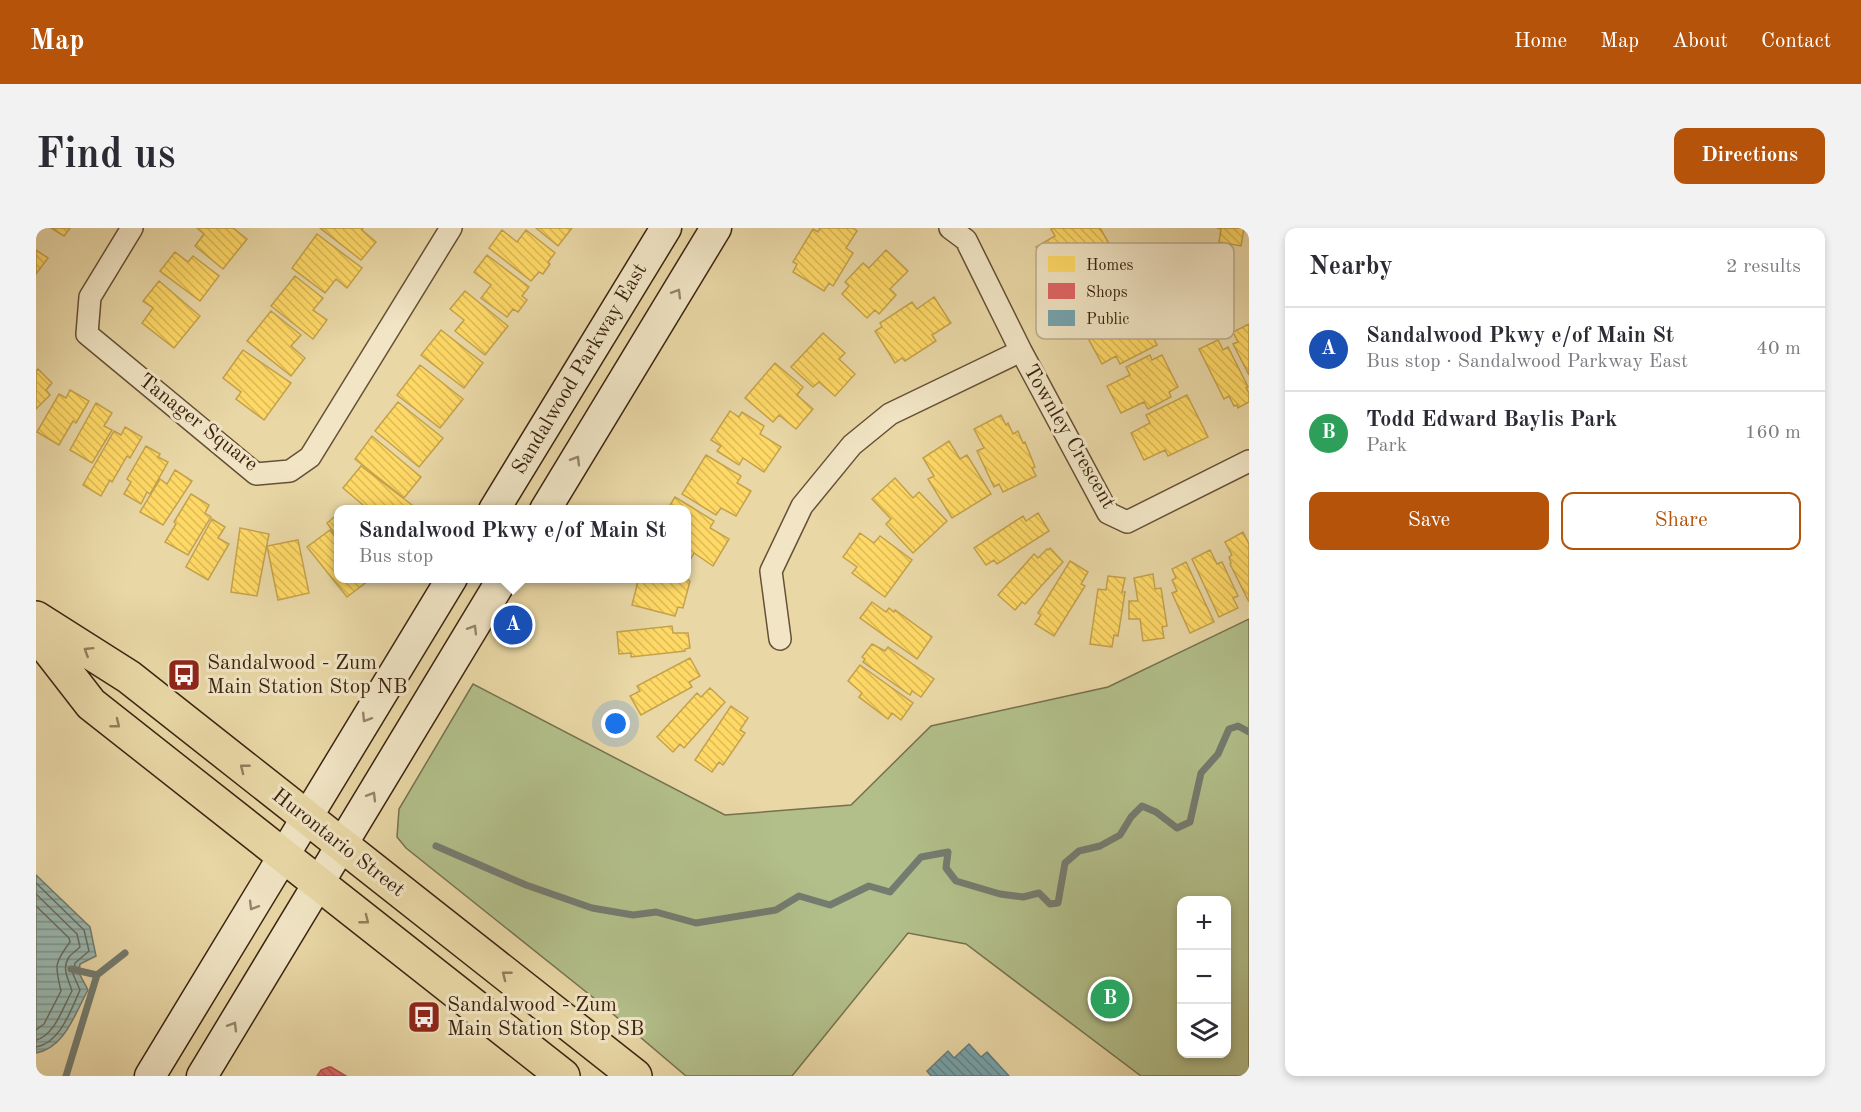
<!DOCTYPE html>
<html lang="en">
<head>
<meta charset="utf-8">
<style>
	:root { --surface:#fff; --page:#f2f2f3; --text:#2b2b33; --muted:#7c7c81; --line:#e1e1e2; --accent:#b45309 }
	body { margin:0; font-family:"Old Standard TT",serif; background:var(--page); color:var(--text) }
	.controls { position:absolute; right:18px; bottom:18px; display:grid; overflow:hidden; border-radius:12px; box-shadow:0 3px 9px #0003 }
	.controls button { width:54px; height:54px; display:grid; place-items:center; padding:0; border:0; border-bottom:2px solid var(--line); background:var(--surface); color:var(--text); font:30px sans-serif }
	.you { position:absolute; left:580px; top:496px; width:21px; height:21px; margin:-15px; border:4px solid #fff; border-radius:50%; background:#1a73e8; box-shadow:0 0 0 9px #1a73e833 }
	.badge { display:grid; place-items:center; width:39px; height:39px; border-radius:50%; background:var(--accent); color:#fff; font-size:20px; font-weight:700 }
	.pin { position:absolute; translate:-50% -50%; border:3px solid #fff; box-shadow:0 2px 6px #0006 }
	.popup { position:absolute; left:298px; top:277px; width:357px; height:78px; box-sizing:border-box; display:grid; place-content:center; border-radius:12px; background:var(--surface); filter:drop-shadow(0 2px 4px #0005); font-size:20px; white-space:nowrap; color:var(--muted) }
	.popup b { font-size:22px; color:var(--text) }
	.popup::after { content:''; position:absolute; left:50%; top:100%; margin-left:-12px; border:12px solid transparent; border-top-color:var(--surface) }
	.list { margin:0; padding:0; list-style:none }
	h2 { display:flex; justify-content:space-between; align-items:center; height:78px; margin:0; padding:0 24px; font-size:26px }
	h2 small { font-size:20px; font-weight:400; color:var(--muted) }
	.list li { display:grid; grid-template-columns:39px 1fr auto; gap:18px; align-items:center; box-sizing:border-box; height:84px; padding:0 24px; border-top:2px solid var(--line) }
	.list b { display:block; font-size:22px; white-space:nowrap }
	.list p { margin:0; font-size:20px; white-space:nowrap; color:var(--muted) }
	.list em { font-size:20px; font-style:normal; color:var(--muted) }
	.actions { display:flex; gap:12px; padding:18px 24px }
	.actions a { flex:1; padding:14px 0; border:2px solid var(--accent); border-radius:12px; text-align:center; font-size:21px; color:var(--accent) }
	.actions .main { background:var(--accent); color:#fff }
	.icon { flex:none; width:33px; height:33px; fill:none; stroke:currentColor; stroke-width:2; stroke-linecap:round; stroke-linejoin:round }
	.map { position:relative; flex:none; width:1213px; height:848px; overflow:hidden; border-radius:12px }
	header { display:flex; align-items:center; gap:36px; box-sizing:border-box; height:84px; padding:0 30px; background:var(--accent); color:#fff }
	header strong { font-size:28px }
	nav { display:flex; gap:33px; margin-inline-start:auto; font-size:21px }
	.intro { display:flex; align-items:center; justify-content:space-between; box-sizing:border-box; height:144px; padding:0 36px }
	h1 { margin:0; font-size:42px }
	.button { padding:15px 27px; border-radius:12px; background:var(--accent); color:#fff; font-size:21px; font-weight:700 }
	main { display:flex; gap:36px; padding:0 36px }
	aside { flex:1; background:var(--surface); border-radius:12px; box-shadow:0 3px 9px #0003 }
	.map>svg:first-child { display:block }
	.park { fill:#b2bf8a; stroke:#76714d; stroke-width:1.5; fill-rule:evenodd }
	.water { fill:url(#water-rules); stroke:#747c70; stroke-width:1.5 }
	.homes { fill:url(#homes-back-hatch); stroke:#c4a24c; stroke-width:1.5 }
	.shops { fill:url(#shops-back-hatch); stroke:#ae524c; stroke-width:1.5 }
	.public { fill:url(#public-back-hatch); stroke:#647e7f; stroke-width:1.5 }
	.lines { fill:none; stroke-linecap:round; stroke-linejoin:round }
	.shore { stroke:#6a6e60; stroke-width:1.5 }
	.stream { stroke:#747c70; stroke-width:7 }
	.minor-casing { stroke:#665036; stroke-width:24 }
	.secondary-casing { stroke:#3b2310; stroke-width:33 }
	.primary-casing { stroke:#3b2310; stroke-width:36 }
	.minor { stroke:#f1e5c5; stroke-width:21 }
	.secondary { stroke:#f1e5c5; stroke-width:30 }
	.primary { stroke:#e9d7a6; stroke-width:33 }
	.oneway { stroke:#96846a }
	.oneway2 { stroke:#927d5b }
	.labels { text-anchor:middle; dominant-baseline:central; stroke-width:6; stroke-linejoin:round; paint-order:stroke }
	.street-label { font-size:21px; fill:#3b2310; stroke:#f1e5c5 }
	.poi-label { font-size:21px; fill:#3b2310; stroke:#f1e5c5; text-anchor:start }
	.key { fill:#f1e5c5; stroke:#baab8f; stroke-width:1.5 }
	.key-label { font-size:16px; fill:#3b2310 }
</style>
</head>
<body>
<header>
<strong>Map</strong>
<nav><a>Home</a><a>Map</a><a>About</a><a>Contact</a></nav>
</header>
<div class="intro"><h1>Find us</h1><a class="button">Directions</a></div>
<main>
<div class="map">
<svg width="1213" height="848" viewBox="0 0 1213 848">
	<defs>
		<pattern id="water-rules" width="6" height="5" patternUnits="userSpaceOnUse" patternTransform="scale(1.5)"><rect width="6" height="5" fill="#9ab8b0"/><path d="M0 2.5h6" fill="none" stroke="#7f958e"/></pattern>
		<pattern id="homes-back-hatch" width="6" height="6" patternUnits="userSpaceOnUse" patternTransform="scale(1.5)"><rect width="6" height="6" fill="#ffd966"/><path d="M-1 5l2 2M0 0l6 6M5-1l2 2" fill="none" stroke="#dbba57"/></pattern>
		<pattern id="shops-back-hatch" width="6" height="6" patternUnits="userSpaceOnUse" patternTransform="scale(1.5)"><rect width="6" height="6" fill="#e06666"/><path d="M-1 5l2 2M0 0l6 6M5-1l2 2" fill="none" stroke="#b75453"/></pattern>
		<pattern id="public-back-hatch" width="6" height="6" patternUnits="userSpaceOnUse" patternTransform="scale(1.5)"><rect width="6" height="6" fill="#76a5af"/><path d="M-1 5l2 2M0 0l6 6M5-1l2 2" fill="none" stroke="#62868d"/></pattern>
	</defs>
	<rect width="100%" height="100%" fill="#e9d7a6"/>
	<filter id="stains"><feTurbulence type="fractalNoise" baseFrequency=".00333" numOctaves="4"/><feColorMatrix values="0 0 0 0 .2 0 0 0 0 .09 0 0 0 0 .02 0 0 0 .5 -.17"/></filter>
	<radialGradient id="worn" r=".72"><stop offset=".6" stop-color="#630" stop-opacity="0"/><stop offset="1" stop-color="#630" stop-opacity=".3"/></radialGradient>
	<path class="park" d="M1213,391V848H1105L930,716L872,705L756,848H650L564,775L370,620L361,609L363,581L437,456L689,587L815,577L895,498L1072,459ZM1146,672H1190V826H1146Z"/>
	<path class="water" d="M0,647L54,699L60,728L44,736L43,745L52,762C39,785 29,820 0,825Z"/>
	<path class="homes" d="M15,0H34L28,8Z
		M161,0H197L211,11L187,41L159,18L168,6Z
		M284,0H327L326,2L340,14L325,32Z
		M500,0H536L522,18Z
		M784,0H817L821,3L810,20L817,25L797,58L793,55L788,63L757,44L761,36L757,34L777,1L782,4Z
		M1064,0L1075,19L1072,23L1039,41L1035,34L1015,45L1000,19L1019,8L1015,1L1017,0Z
		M1208,0L1205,18L1183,14L1185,1L1181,0Z
		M466,2L481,14L490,2L519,25L512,34L514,36L507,46L503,44L495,53L453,20Z
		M281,6L326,40L311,60L300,51L289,65L256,40Z
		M0,22L12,30L0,46Z
		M850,22L872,43L854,61L860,67L843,86L839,82L831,90L806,66L813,58L809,54L827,35L833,40Z
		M139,24L152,34L157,28L183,48L164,73L124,43Z
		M451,27L493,59L486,68L491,72L482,84L477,81L471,89L445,70L455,57L438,44Z
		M1080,27L1101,68L1061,89L1058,83L1038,93L1024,65L1044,55L1040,48Z
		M259,48L287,70L277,82L291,92L277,111L235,78Z
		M123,53L164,88L138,120L106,95L117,80L107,73Z
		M429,63L472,98L449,127L419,103L428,92L414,81Z
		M898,69L915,95L896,107L900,113L869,133L866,130L859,135L839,103L846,99L844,95L876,74L881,81Z
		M1100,76L1121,117L1084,136L1080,128L1066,136L1052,110L1068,102L1064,95Z
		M235,83L265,107L255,118L269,130L255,148L211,113Z
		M1213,96V147L1197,116L1202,114L1197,104Z
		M405,102L447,135L428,160L385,127Z
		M787,105L809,125L803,131L819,146L799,168L783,154L777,159L755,139Z
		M1182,112L1187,122L1192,119L1212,159L1210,160L1213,165V174L1202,180L1201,177L1198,178L1193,168L1188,171L1163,121Z
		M207,122L255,155L228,192L200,171L205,164L187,150Z
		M1114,127L1116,132L1126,127L1142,159L1133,164L1135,169L1112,181L1108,174L1085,185L1071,158L1094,147L1090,139Z
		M739,135L767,159L761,167L777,181L760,201L743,187L737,194L709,170Z
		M384,137L427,171L404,200L361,167Z
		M2,141L16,155L10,162L14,167L0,181V143Z
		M34,162L53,173L40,195L37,193L23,217L1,204L23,166L30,170Z
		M1151,167L1172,209L1132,228L1129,222L1108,232L1095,205L1114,195L1110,187Z
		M362,174L407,210L383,239L339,203Z
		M60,175L76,185L68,198L76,202L56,235L34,222Z
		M694,183L703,189L706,184L728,198L724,206L745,219L728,244L707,230L703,237L681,223L685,218L675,212Z
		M965,187L970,197L972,195L977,206L982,203L987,215L989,214L999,239L996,240L1000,248L967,264L963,256L958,259L941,223L948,220L938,201Z
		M89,199L106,209L94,230L91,228L76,254L74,252L65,268L47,257L78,203L85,207Z
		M336,208L385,249L368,270L319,231Z
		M913,213L924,231L931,227L955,266L916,290L892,251L898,248L887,230Z
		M110,218L124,226L122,229L132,234L114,266L111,264L105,276L88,266L95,254L91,251Z
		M670,227L705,248L701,255L715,263L700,288L685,280L680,287L646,266Z
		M325,238L376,277L374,279L378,282H333L307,260Z
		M139,242L156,253L127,297L104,284L124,251L131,256Z
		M859,250L877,270L883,264L911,293L877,325L850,296L855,291L836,271Z
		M155,266L173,277L169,285L175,289L152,327L129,314L140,296L138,294Z
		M639,269L678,293L674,300L693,311L677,338L658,325L654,332L651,330V282H631Z
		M303,285V311L291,295Z
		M1002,285L1013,303L961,336L958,332L950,337L938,320L987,288L990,293Z
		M176,291L189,299L182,310L193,316L172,352L150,339Z
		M204,300L233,306L221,368L195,364Z
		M294,302L303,314V350L333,352L311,369L271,319Z
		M1207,304L1213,316V374L1194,336L1195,335L1193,329L1196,327L1189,314Z
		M824,305L838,315L844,308L876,332L849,369L816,345L821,339L807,329Z
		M262,312L273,365L242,372L231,318Z
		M1014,320L1027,334L989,376L986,374L979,382L962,367L998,326L1002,330L1011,321L1012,322Z
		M1174,322L1181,336L1186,334L1202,368L1197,370L1202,380L1183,389L1156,331Z
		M1034,333L1052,344L1045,356L1049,358L1018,408L999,396L1005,387L1002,385Z
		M1150,334L1178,394L1154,405L1136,365L1141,363L1136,352L1140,350L1136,341Z
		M1117,346L1119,361L1125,360L1131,398L1126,399L1128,410L1107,413L1104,391H1093V373H1102L1098,350Z
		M1072,348L1089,350L1086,364H1089L1082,408L1078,407L1076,419L1054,416L1062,361L1070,362Z
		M649,350L654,353L647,380L642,379L639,388L596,377L602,353L590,350Z
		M836,374L850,384L853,380L858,384L859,382L896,409L881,431L824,390Z
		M636,398L637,405H652L654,420L649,421V423L595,429V425L583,426L581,404Z
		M836,416L849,423L852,419L898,451L885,469L876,463L874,467L827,434L829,431L826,429Z
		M654,430L664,448L653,454L656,459L605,487L594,468L604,463L601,458Z
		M824,437L877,475L865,492L856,485L852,491L823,469L826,465L812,453Z
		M674,460L689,474L648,520L644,516L637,524L621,509L661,465L665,469Z
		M695,478L712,490L704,502L709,505L687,537L683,534L676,544L659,532Z"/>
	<path class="shops" d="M293,839H295L310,848H281L285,842Z"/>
	<path class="public" d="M933,816L945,829L951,824L973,848H895L891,843L912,823L918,830Z"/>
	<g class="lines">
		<path class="shore" d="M0,655L48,702L53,723L39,735L37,746L44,762C35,782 24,815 0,819
			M0,666L41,706L44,719C41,722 36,725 33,729C25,741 33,752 36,763C27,779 19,807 0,812
			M0,678L33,710L34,714C18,735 19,738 25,763L8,796L0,802"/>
		<path class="stream" d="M400,618L490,657L556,680L597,687L620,684L660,695L740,682L763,668L794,677L833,658L854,664L885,629L912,624L910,640L920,653L964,666L987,669L1003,665L1014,676L1022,675L1029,635L1043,623L1064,618L1084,607L1095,589L1106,578L1120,584L1141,600L1154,594L1165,545L1182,526L1193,501L1202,498L1213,504
			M35,741L61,747L89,725
			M30,848L61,747"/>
		<g class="minor-casing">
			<path id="minor" d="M96,0L54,69L51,106L220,246L254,243L274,229L415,0
				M914,0L930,12L985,123L1072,285L1091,294L1213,233
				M744,411L735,343L766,278L816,217L854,186L985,123"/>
		</g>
		<g class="secondary-casing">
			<path id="secondary" d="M458,282L630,0
				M509,282L680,0
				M114,848L416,350
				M166,848L467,350"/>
		</g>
		<g class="primary-casing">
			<path id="primary" d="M0,390L93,449L599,848
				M0,405L55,476L527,848"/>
		</g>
		<use href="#minor" class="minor"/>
		<use href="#secondary" class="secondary"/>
		<use href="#primary" class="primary"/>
	</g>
	<defs><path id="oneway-chevron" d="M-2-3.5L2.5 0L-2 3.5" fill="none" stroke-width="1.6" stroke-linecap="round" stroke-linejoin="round" transform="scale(1.5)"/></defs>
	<g class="oneway">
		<use href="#oneway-chevron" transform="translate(641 65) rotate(-59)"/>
		<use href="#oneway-chevron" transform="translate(540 232) rotate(-59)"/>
		<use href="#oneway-chevron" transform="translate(437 401) rotate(-59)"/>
		<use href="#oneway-chevron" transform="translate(330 490) rotate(122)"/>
		<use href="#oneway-chevron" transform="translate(336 568) rotate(-59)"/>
		<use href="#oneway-chevron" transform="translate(217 678) rotate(121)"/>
		<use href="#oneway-chevron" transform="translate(197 798) rotate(-59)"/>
	</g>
	<g class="oneway2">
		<use href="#oneway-chevron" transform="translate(52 423) rotate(-148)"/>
		<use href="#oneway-chevron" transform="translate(80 496) rotate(38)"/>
		<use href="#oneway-chevron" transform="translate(208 540) rotate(-142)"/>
		<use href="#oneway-chevron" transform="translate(329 692) rotate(38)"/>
		<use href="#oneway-chevron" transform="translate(470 747) rotate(-142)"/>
	</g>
	<defs>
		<g id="bus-square" transform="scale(1.725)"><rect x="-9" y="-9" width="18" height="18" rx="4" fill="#8f2418" stroke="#f1e5c5"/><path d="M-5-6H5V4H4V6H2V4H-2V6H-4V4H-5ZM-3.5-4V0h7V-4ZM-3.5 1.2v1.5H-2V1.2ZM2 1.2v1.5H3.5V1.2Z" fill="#fff"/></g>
	</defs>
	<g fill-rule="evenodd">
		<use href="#bus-square" x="148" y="447"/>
		<use href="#bus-square" x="388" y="789"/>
	</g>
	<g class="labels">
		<g class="street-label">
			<text transform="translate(544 141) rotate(-59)">Sandalwood Parkway East</text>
			<text transform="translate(162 195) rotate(38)">Tanager Square</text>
			<text transform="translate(1033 209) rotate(60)">Townley Crescent</text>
			<text transform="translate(302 615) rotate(38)">Hurontario Street</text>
		</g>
		<g class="poi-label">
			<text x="171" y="435">Sandalwood - Zum<tspan x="171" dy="24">Main Station Stop NB</tspan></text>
			<text x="411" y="777">Sandalwood - Zum<tspan x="411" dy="24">Main Station Stop SB</tspan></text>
		</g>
	</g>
	<rect x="1000" y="15" width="198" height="96" rx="9" class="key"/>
	<rect x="1012" y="28" width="27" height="16" fill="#ffd966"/>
	<rect x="1012" y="55" width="27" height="16" fill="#e06666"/>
	<rect x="1012" y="82" width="27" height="16" fill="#76a5af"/>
	<g class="key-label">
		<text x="1050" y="42">Homes</text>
		<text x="1050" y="69">Shops</text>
		<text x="1050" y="96">Public</text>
	</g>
	<rect width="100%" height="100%" filter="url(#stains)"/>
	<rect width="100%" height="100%" fill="url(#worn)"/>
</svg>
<div class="controls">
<button>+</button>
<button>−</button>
<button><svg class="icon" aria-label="layers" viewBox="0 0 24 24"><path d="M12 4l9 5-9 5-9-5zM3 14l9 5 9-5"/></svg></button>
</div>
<div class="you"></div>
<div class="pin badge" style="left:477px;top:397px;background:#1a4fb4">A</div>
<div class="popup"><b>Sandalwood Pkwy e/of Main St</b>Bus stop</div>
<div class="pin badge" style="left:1074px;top:771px;background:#2e9e5b">B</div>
</div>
<aside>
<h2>Nearby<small>2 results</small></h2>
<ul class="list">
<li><span class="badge" style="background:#1a4fb4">A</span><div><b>Sandalwood Pkwy e/of Main St</b><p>Bus stop · Sandalwood Parkway East</p></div><em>40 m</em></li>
<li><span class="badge" style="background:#2e9e5b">B</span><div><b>Todd Edward Baylis Park</b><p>Park</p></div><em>160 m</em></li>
</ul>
<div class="actions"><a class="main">Save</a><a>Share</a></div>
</aside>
</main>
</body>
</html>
